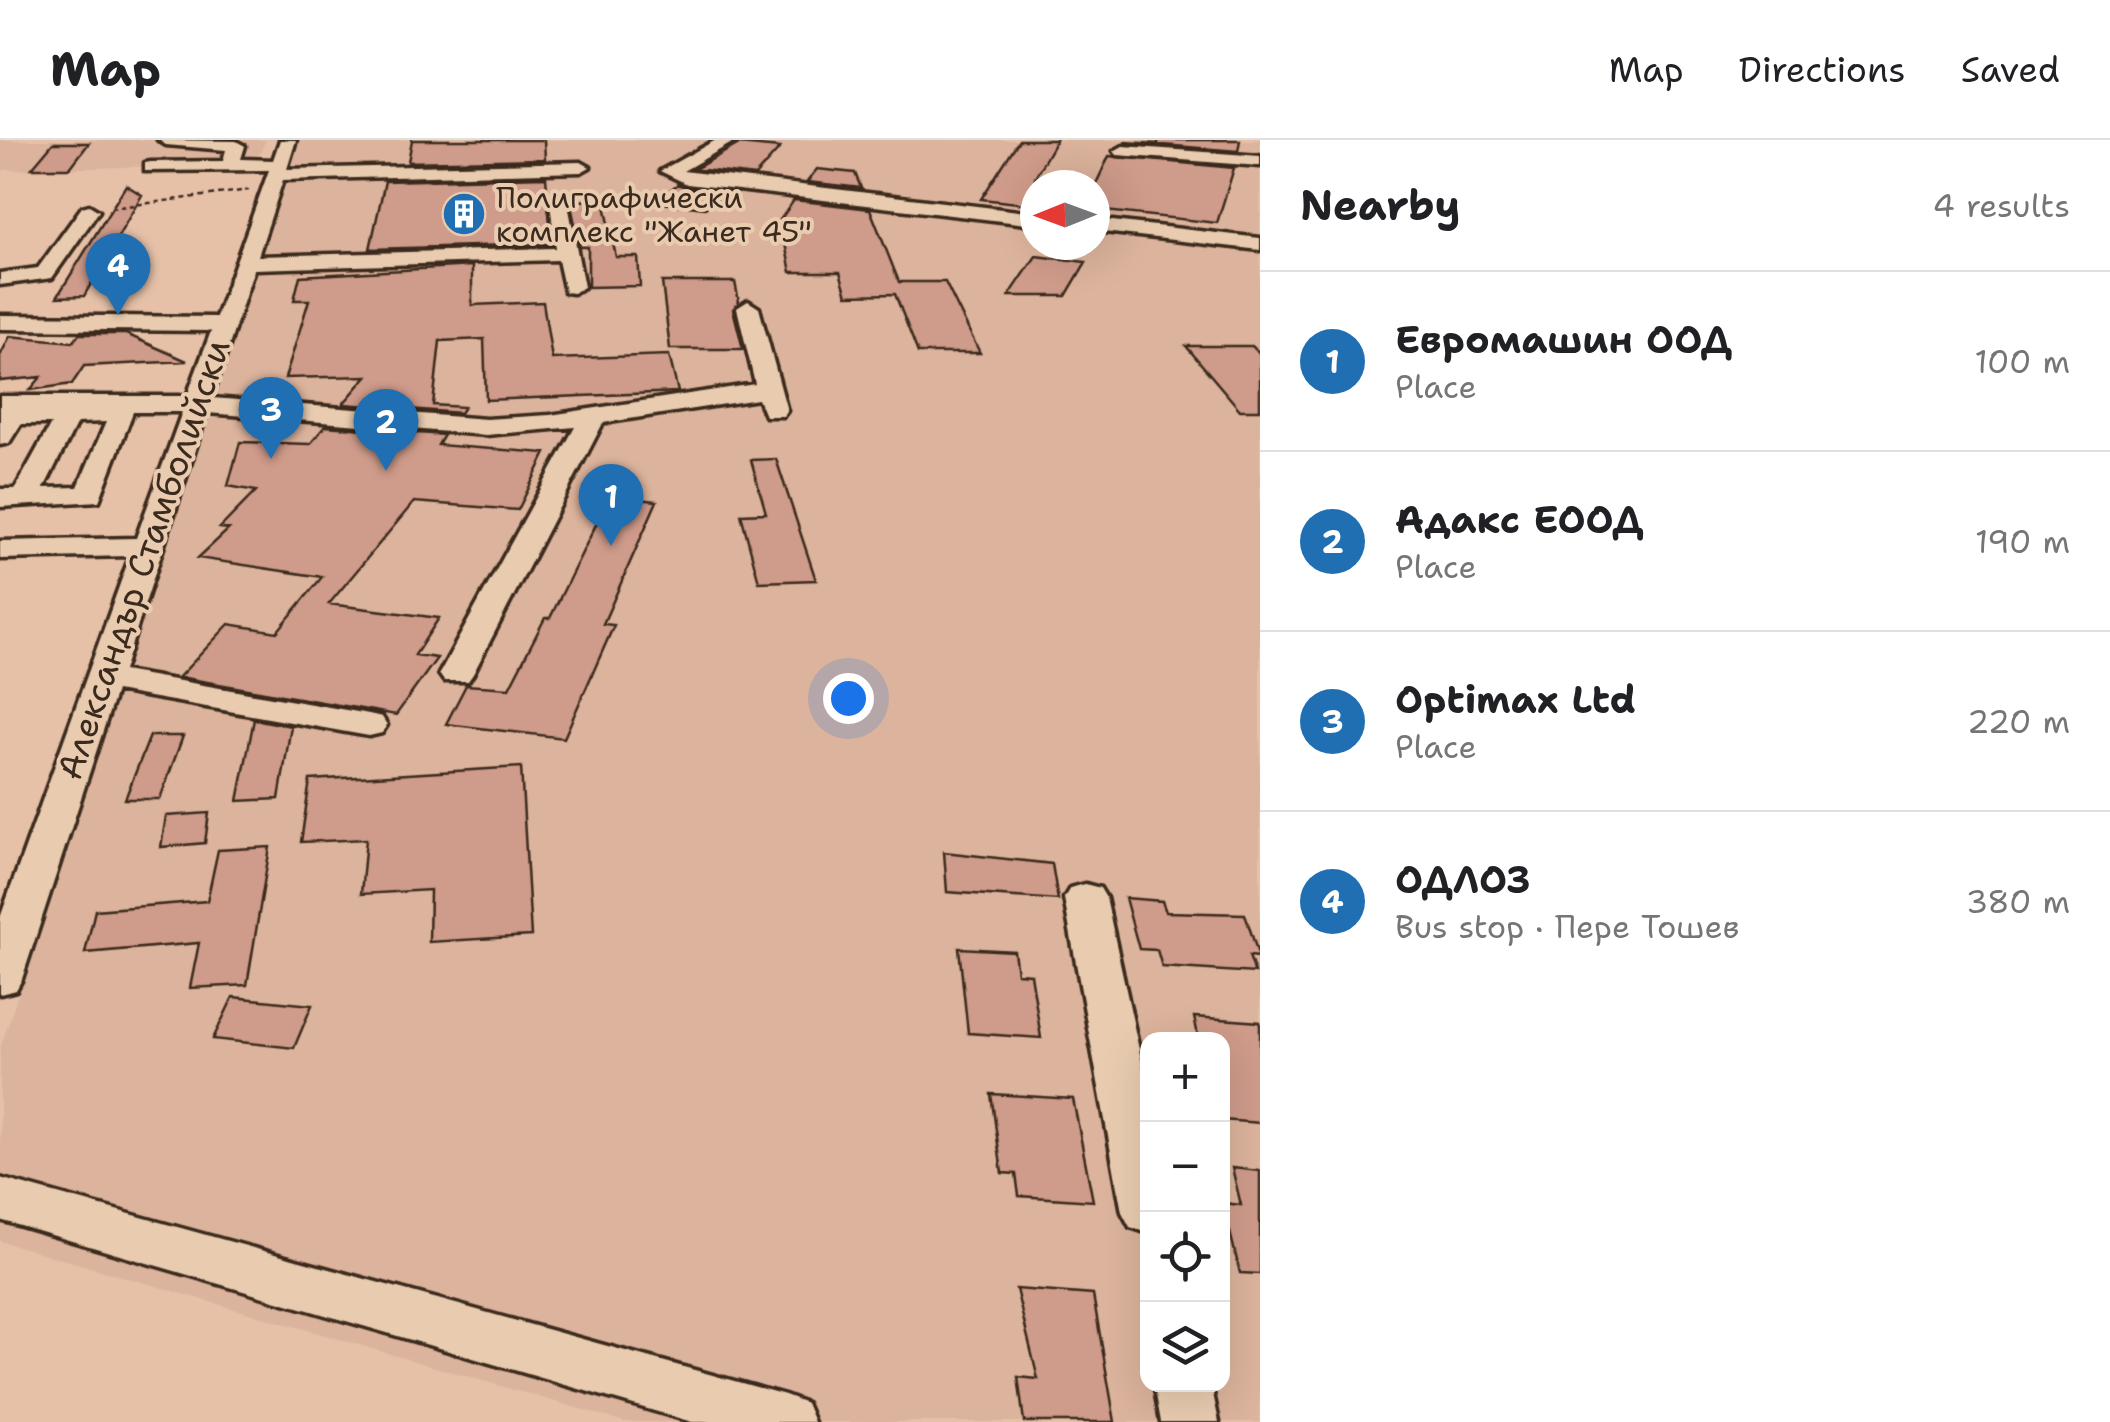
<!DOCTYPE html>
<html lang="en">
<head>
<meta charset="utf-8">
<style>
	:root { --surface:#fff; --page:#f6f6f6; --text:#202124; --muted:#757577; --line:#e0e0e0; --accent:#1f6fb2 }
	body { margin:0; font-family:"Shantell Sans",sans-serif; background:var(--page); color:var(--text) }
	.controls { position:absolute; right:30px; bottom:30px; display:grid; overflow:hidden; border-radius:20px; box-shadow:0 10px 40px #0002 }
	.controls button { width:90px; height:90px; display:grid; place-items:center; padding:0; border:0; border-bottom:2px solid var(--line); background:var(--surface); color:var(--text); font:50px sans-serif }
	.compass { position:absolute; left:1020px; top:30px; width:90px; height:90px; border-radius:50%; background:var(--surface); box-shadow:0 10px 40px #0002; rotate:269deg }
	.you { position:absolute; left:848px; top:558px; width:35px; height:35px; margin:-25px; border:8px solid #fff; border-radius:50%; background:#1a73e8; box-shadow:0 0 0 15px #1a73e833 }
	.badge { display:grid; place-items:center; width:65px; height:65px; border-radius:50%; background:var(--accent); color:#fff; font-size:32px; font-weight:700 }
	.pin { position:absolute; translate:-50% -82px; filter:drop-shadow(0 2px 5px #0008) }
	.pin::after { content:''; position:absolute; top:52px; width:35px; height:30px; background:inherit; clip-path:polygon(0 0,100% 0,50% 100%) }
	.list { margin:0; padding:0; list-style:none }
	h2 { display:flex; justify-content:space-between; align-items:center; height:130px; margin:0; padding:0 40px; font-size:42px }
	h2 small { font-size:32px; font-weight:400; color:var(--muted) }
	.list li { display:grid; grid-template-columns:65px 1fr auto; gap:30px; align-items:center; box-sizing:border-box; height:180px; padding:0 40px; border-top:2px solid var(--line) }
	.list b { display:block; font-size:38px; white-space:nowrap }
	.list p { margin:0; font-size:32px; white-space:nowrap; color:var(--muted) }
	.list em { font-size:32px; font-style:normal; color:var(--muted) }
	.icon { flex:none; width:55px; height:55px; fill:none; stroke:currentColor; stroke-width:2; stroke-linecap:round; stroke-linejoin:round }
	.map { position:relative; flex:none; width:1260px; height:1282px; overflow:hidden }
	header { display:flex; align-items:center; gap:60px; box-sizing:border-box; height:140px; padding:0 50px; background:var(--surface); border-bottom:2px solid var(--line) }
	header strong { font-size:48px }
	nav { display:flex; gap:55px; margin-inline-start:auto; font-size:35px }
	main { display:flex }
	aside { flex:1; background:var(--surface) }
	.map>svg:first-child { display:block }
	.built { fill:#dcb39c; fill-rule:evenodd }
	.building { fill:#cf9b8a; stroke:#3b2a1e; stroke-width:2.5 }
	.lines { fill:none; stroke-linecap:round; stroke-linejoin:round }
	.minor-casing { stroke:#3b2a1e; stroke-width:7 }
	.path { stroke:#3b2a1e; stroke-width:2.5; stroke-dasharray:5 4; stroke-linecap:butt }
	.minor { fill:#e9ccb0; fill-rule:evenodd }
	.labels { text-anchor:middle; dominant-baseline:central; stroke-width:8; stroke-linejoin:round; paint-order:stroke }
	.far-poi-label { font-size:30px; fill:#3b2a1e; stroke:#e9ccb0; text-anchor:start }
	.street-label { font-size:35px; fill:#3b2a1e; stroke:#e9ccb0 }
</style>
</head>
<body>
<header>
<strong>Map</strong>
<nav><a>Map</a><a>Directions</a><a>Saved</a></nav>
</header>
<main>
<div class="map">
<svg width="1260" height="1282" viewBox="0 0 1260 1282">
	<rect width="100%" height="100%" fill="#e6c1a8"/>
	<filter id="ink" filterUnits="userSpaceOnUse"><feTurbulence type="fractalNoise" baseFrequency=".01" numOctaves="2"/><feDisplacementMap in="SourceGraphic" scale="20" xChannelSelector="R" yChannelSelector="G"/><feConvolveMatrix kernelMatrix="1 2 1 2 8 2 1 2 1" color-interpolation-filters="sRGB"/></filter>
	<g filter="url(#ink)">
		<path class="built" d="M0,0H266L255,24L0,30Z
			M300,0H1260V1282H625L0,1101V909ZM1035,45H1095V105H1035ZM1148,899H1222V1244H1148Z"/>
		<path class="building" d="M412,0H544L545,19L408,22Z
			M1019,0H1056L1035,37V65L981,59Z
			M1158,0H1240L1238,11L1124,2L1158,4Z
			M53,3H89L70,28H32Z
			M739,4L780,8L755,36L695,29Z
			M1109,16L1234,28L1217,83L1095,70V46Z
			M817,29L855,33L861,48L807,42Z
			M546,37L552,104L370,109L385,41Z
			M678,44L687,48L736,54L730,59L720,58L705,68L654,62Z
			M126,45L142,55L84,156L57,157Z
			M604,60L616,117H638L640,146L588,147V107H580L570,61Z
			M794,60L870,69L899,142H945L980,213H918L895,154L847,155L840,132H791L780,80Z
			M1036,116L1086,122L1066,156H1009Z
			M472,126V165L543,162L552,219L669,215L678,252L486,260L484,199L440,201L433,265L464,267L460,273L343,264L367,236L285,238L309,160H294L300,136Z
			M662,142H735L739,162L733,169L743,209H670Z
			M79,194H126L187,221L84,226L72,244L30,250L41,237L0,241V216L10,196L73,202Z
			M1186,206H1252L1260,214V270H1240Z
			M325,286L444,295L438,305L546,313L518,370L414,362L329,464L439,478L415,515L437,518L396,575L179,537L229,484L277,492L322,437L198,418L229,389L220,388L256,351L228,346L240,302L310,304Z
			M776,319L816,440L759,442L741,374L766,373L751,320Z
			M610,356L657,361L603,484L614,485L564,598L446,584L466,545L509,548L545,478H550Z
			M254,579L291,586L279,659L238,661Z
			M150,596H183L160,659H125Z
			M521,627L531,796L429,802L430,750L361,754L366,699L301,702L310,640Z
			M209,673L205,703L161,707L166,676Z
			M270,707L247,845L190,848L199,803L85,813L95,770L207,761L218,710Z
			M944,712L1052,724L1058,760L947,752Z
			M1125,758L1162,761L1166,772L1245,774L1259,817L1249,816L1255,833L1162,827L1157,810L1139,809Z
			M959,808L1014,811L1017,833L1031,834L1041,898L968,893Z
			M233,857L312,865L294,908L213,899Z
			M1194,877L1260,882V983L1222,980V900H1199Z
			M991,954L1073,959L1093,1061L1019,1056L1016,1034L1002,1033Z
			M1232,1028L1260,1031V1134L1240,1133L1223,1063L1241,1065Z
			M1016,1149L1093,1155L1115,1282H1024L1018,1237L1038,1239Z"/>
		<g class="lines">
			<g class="minor-casing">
				<path id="minor" d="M158,0L236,1L245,6L241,19L273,20L280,0H296L287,29L581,22L590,27L581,32L283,40L258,116L556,108L550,64L559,58L568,64L584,147L573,153L565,152L558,120L254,129L212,258L486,279L550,275L755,244L737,168L748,161L759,168L787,271L783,276H765L758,259L603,283L473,534L468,541H444L439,534L575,287L486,295L207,273L123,531L369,574L382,577L387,585L382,593L369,596L116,551L22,839L16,850L0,854V778L130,416L0,419V401L136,398L182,272H133L99,361L0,367V349H15L51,284H21L9,303L0,305V256H187L211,191L0,189V175L216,177L269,30L145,31V23L151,22L223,21L226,10L166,5ZM106,282L78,347L44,348L77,283Z
					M716,0H737L683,31L1035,73V85L687,44L660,31Z
					M1123,6L1260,16V26L1117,15L1114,11Z
					M89,65L99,71L52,138L0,145V133L38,128L82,67Z
					M1095,79L1260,98V110L1095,91Z
					M1085,744L1100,748L1106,758L1148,951V1093L1130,1087L1122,1072L1064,758L1070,748Z
					M0,1038L785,1255L806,1263L814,1282H692L0,1080Z
					M1154,1244H1211L1219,1282H1161Z"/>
			</g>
			<path class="path" d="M111,68L249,50"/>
			<use href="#minor" class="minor"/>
		</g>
	</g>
	<defs>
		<g id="building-disc" transform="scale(2.25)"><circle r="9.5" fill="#1f6fb2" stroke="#e9ccb0"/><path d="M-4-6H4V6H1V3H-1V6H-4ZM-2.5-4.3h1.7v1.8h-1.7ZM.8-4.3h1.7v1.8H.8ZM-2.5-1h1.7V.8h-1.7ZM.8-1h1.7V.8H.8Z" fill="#fff"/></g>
	</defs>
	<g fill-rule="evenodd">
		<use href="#building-disc" x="464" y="74"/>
	</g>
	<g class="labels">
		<g class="far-poi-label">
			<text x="496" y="57">Полиграфически<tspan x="496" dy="34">комплекс "Жанет 45"</tspan></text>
		</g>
		<g class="street-label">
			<text transform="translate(143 419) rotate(-71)">Александър Стамболийски</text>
		</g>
	</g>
</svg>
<div class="controls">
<button>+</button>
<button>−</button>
<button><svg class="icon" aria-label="locate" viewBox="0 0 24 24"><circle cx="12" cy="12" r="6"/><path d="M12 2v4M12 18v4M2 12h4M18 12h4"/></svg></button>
<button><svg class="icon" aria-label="layers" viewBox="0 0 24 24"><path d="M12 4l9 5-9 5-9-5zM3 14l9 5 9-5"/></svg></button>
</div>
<svg class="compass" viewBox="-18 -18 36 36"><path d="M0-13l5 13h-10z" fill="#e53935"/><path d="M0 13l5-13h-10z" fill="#757577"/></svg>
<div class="you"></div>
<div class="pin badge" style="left:611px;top:406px">1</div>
<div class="pin badge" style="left:386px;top:331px">2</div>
<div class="pin badge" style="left:271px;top:319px">3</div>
<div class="pin badge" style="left:118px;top:175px">4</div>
</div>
<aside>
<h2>Nearby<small>4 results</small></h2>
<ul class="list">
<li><span class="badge">1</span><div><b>Евромашин ООД</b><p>Place</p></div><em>100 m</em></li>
<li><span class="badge">2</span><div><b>Адакс ЕООД</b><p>Place</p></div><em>190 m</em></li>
<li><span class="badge">3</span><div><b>Optimax Ltd</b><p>Place</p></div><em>220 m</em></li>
<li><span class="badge">4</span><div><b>ОДЛОЗ</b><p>Bus stop · Пере Тошев</p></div><em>380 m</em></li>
</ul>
</aside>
</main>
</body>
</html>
